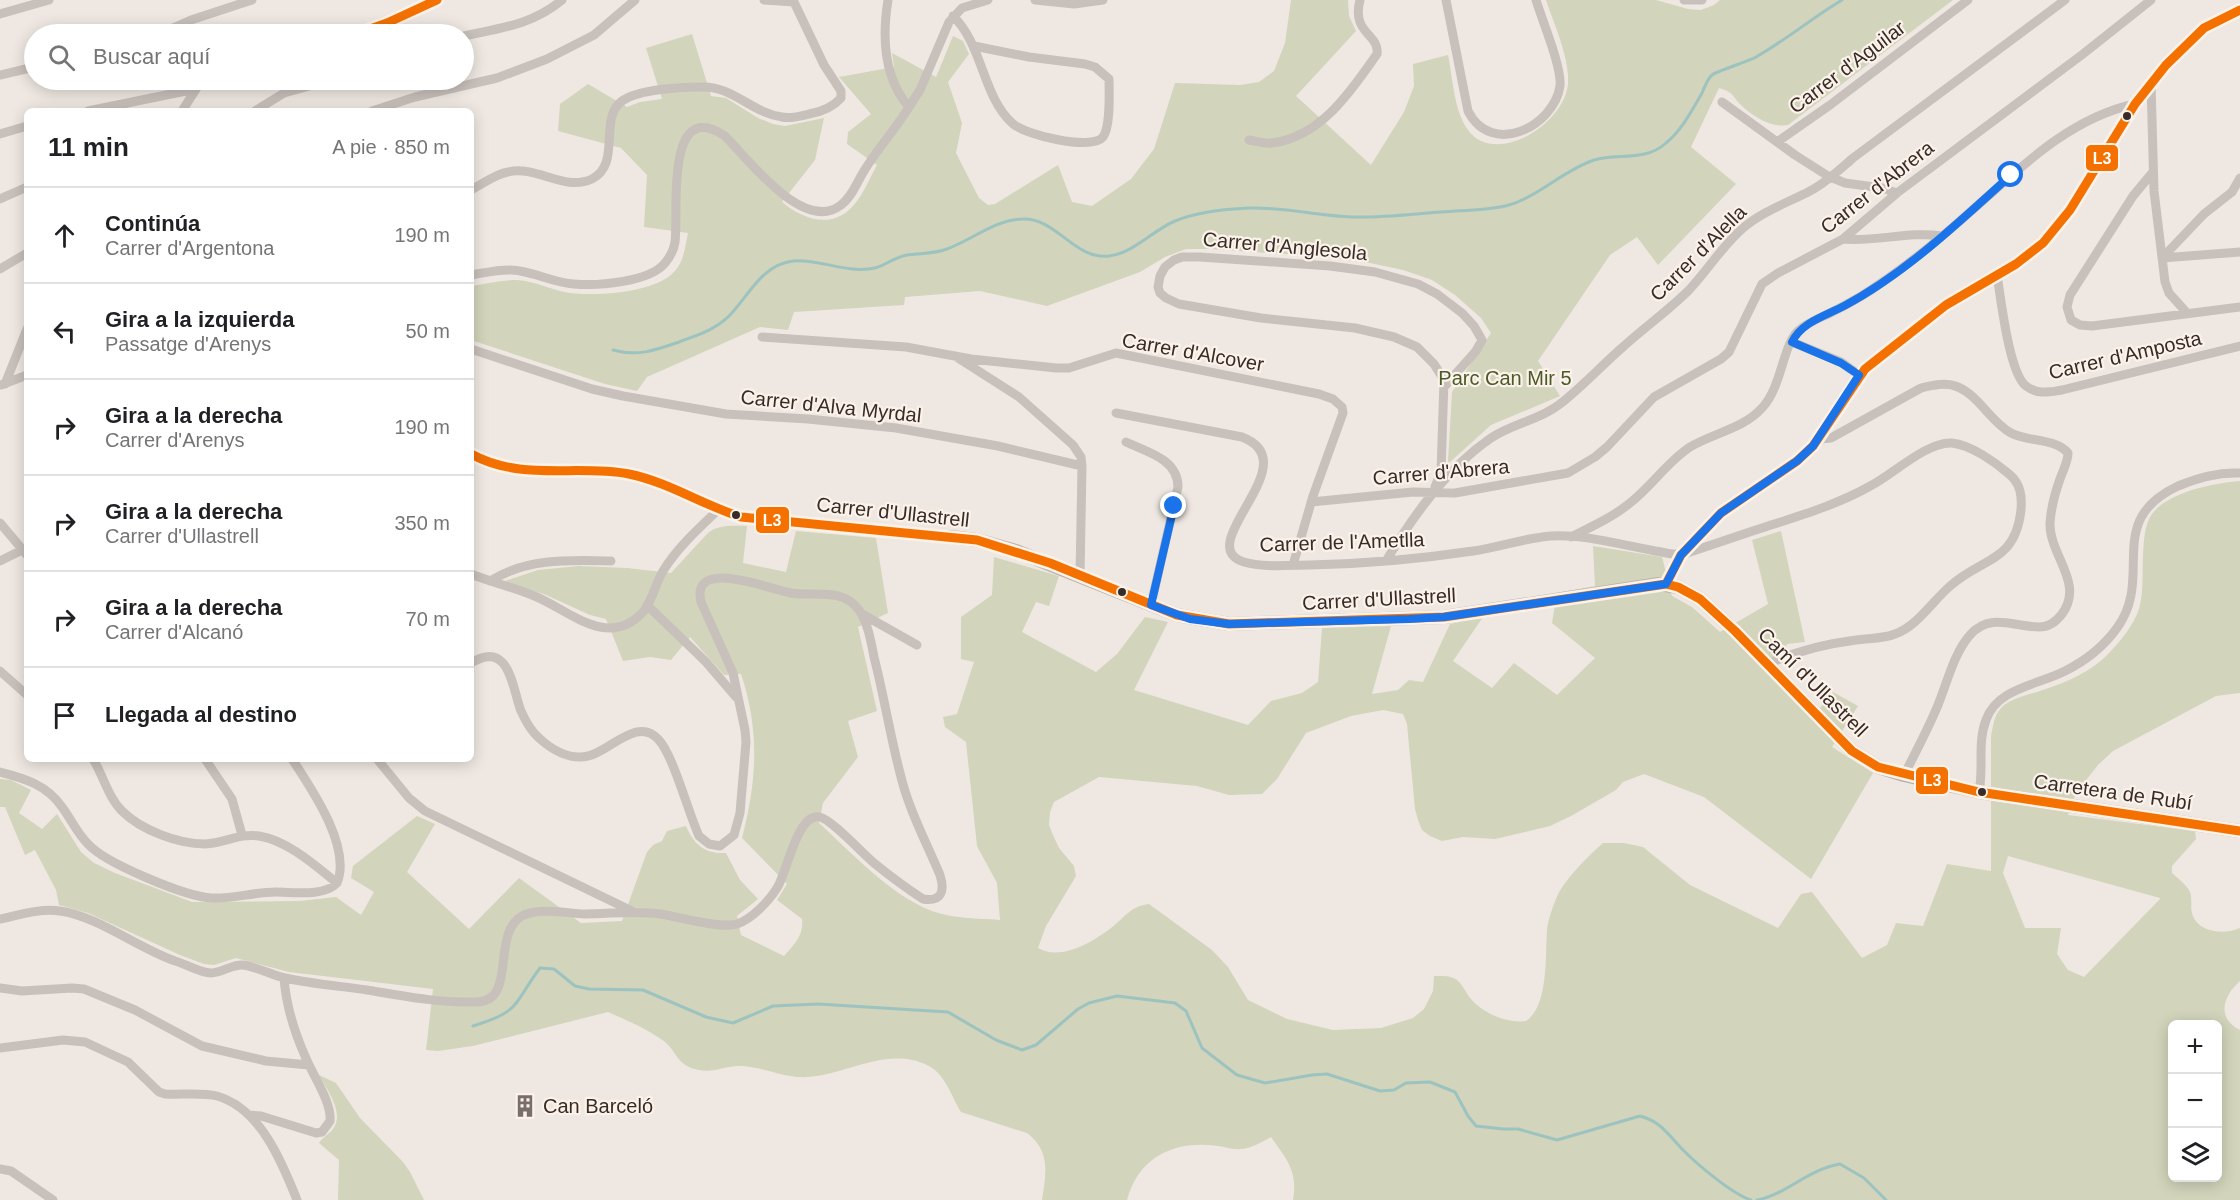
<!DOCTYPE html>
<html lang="es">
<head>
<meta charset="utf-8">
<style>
	:root { --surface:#fff; --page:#f2f2f2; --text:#202124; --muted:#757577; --line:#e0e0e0 }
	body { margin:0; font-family:Helvetica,sans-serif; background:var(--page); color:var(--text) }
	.controls { position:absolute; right:18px; bottom:18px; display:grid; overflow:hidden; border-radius:9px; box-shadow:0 3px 15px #0003 }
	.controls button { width:54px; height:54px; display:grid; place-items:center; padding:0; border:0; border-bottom:2px solid var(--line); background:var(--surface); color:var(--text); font:30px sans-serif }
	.stop { position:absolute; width:18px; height:18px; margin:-14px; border:4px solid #1a73e8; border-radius:50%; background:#fff }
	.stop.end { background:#1a73e8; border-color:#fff; box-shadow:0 2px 6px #0008 }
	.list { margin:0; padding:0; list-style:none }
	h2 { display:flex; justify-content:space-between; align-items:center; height:78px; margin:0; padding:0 24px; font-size:26px }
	h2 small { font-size:20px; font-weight:400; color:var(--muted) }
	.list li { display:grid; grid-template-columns:39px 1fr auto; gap:18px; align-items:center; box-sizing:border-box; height:96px; padding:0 24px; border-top:2px solid var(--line) }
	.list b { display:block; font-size:22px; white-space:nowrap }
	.list p { margin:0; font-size:20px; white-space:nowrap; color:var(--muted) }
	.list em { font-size:20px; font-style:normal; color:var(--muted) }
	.icon { flex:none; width:33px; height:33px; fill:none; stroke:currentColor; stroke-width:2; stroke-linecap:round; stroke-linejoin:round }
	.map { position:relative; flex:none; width:2240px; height:1200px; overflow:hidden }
	.search { position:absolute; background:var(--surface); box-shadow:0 3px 15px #0003; left:24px; top:24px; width:450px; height:66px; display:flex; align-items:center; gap:15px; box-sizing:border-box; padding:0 21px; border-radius:33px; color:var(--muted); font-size:22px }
	.panel { position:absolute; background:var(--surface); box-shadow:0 3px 15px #0003; left:24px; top:108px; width:450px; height:654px; border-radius:9px }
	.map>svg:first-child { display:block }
	.green { fill:#d2d4bb; fill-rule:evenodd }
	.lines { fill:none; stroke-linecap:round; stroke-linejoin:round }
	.stream { stroke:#9dc3c0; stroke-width:3 }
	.street { stroke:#c8c0bb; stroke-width:9 }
	.secondary { stroke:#b9b0ab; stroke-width:14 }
	.bus-1-casing { stroke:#fbf2ea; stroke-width:14 }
	.bus-1 { stroke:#f47100; stroke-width:9 }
	.route { stroke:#1a73e8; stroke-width:8 }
	.bus-dot { fill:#392c28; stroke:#fbf2ea; stroke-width:2 }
	.labels { text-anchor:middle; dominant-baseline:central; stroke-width:4.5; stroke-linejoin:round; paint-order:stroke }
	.street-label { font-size:20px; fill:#392c28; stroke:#fbf2ea }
	.park-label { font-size:20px; fill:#4c5a2a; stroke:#fbf2ea }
	.poi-label { font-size:20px; fill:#392c28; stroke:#fbf2ea; text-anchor:start }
	.line-badge { stroke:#fbf2ea; stroke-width:2 }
	.badge-label { font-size:16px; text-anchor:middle; font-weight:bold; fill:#fff }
</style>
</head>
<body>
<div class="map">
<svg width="2240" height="1200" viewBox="0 0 2240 1200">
	<rect width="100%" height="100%" fill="#efe8e2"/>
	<path class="green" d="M1291,0H1348L1349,16L1356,31L1296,96L1371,165L1404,112L1414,86L1413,64L1448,55C1453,79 1454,111 1468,130C1495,167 1564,125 1568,84C1570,59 1554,24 1546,0H1656L1688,9L1701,10L1714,5L1720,0H1953L1788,125C1772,128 1753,117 1741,105C1731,95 1735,93 1719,88L1691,147L1736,184L1658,265L1637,237L1610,255L1538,361L1560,396L1491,425L1449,463L1448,461L1452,392L1491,333L1481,318L1455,295L1432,280L1403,270L1370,263L1314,256L1210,249H1186L1165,257L1140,272L1047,306L980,291L905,297L904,305L794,312L788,330L760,327L647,377L637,391L605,384L471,340V286C486,284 502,280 517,280C536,281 553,291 571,293C598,296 654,293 674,272C684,262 685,247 688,233L644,227L647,175L621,148L558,131L560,104L588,84L627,107L640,102L662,99L646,48L692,34L711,96L726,98L758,118L773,124L785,126L824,118L815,160L782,202C801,218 829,229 850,209C862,198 869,179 877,165L847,144L848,132L871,114L839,77L894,67L892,53L936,77L953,36L963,41L969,54L948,82L962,123L956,153L979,198L988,205L995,204L1058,165L1072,202L1092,206L1131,179L1154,149L1175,83L1240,85L1259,82L1274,71L1285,43Z
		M2240,481V693L2216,696L2113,751L2098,765L2076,793L2068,815L2195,831L2196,839L2172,866V873C2178,878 2185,884 2189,890C2193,897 2190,906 2192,913C2197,933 2225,935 2240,928V981C2223,996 2216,1018 2240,1030V1200H1293C1298,1171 1287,1160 1271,1137C1262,1142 1252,1148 1241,1149C1233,1150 1226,1147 1218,1146C1175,1140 1139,1156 1127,1200H1042C1046,1174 1051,1151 1027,1133L961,1112C951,1096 945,1073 927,1065C886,1046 847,1075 807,1077C784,1079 762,1066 739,1066C725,1066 714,1073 699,1070C675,1066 677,1049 661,1039C645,1028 626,1020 608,1012L473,1046L438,1051L426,1050L433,989L289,972L236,958L214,965L204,964L180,955L88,913L59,905L56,890L35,850L25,855L5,807H0V779L11,780L31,790L19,813L42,829L57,814L81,852L94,863L115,873L192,902L300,901L336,897L361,915L374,892L351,878L353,866L417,816L435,824L407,872L469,929L519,878L581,923L622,921L647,852L653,845L662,841L667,831L686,826C694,845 705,854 726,853L740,880L758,899L737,916L741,935L784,956C795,944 804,935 802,919L777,900L787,884L742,838C757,780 760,731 741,674L724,675L690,637L671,660L650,657L623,661L606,619L590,615L546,595L505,581L538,570L579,566L627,568L671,573L707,534C718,524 733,526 747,526L743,563L786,572L796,531L876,538L888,613L858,627L877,711L848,721L858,757L823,803L819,823C852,853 890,895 932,911C953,919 978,918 1000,920L997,883L977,846L966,742L945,727L943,717L957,714L974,662L961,659V617L992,595L994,557L1059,576L1049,606L1036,602L1022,632L1096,672L1117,654L1145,617L1168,622L1134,690L1248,725L1271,701L1302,693L1318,682L1322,628L1391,626L1372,694L1398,690L1409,680L1423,682L1450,624L1483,617L1453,661L1492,688L1514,663L1557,695L1595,658L1552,623L1557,593L1595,586L1593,546L1662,557L1672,596L1692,607L1720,632L1768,604L1752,540L1781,531L1805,642L1787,644L1772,678L1811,719L1833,692L1858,706L1832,747L1873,773L1811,879L1704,797L1644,774L1623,782L1616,790L1571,816L1550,826L1495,839L1463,837L1442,841L1430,836L1422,830L1418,820L1415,809L1407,724L1403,714L1383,710L1351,716L1306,733L1277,779L1262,794L1229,795L1197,786L1099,777L1054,802L1050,812L1049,825L1053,835L1059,848L1074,866L1076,876L1046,926L1038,948C1061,961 1091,943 1111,928C1125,917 1131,906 1149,904L1212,950L1228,967L1248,1000L1287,1019L1333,1030L1381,1028L1413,1018L1424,1009L1433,991L1434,976C1443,976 1450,975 1457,980C1463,985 1466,993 1471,999C1483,1013 1507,1024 1526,1021C1549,1006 1545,955 1547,930C1548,920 1552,909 1556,899C1562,882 1589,855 1603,843H1624L1643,847L1690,885L1778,928L1801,894L1812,892L1862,958L1887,945L1896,923L1923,926L1947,864L1991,871V736C1993,726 1994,715 2002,707C2012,698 2028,695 2040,691C2067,682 2092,672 2111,651C2122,639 2134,624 2139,609C2144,592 2142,572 2143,554C2144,542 2144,525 2152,514C2168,492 2214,483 2240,481ZM2008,856L2160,898V899L2084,977L2068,970L2057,954L2061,928H2025L2003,873ZM2172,1024H2218V1178H2172Z
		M319,1075L336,1083L360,1118L403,1162L410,1172L424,1200H338L339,1160L319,1143C323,1137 329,1134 333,1129C345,1113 327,1090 319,1075Z"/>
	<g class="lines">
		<path class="stream" d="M613,350C638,357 656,350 679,342C697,335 713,331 728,317C749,296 761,265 793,261C821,259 847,274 875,268C886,265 895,257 907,255C920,253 934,254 947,249C972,240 996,219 1023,219C1057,218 1074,260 1109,256C1134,253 1153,230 1175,221C1197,212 1226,209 1249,208C1284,207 1318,216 1352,217C1382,218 1412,214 1441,212C1464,210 1487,211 1509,205C1539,196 1564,170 1594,160C1619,153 1645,162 1666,143C1682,130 1692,110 1702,93C1704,88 1708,78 1712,75C1717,71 1747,62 1756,57C1786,40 1812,18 1842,0
			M473,1026C522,1011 513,1004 540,968L554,969L575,986L589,989L643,990L706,1017L733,1023L773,1006L818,1004L948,1012L996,1040L1022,1050L1036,1045L1078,1009L1089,1003L1117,996L1175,1003L1186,1011L1202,1048L1237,1075L1265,1083L1312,1075L1327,1074L1380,1091L1394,1090L1406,1083L1430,1082L1455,1092L1468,1116L1476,1126L1503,1129H1518L1557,1140L1640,1116C1662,1122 1668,1135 1683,1150C1698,1165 1732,1194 1751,1200
			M1757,1200C1786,1195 1806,1170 1840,1164L1864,1178L1886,1200"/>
		<path class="street" d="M764,0L794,2
			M888,0C882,37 883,77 909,107L920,90L949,22L962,8L988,0
			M1035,0L1074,4L1103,0
			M1446,0L1468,111C1492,158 1554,126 1560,86C1562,67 1542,20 1536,0
			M1684,0H1702
			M0,14L49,0
			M953,16C983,45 982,95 1012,123C1024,135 1092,151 1103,137C1111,126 1109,92 1109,79L1095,67L1085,64L1029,57L974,46
			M159,34L191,20L252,0
			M356,34L387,23L437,0
			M464,36C500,28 532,25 562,0
			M0,75L34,67
			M2151,84L2154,191L2165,282L2169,293L2187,313
			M1722,102L1795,155L1828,176L1845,183L1882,188L1897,193
			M88,111L186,91L212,80
			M182,111L198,86
			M255,111L284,93L331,80
			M372,111L415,97L497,78L547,59L594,35L635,0
			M0,134L27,126
			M1249,140C1256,141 1265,144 1272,143C1321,137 1352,90 1377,54C1380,34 1351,34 1360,0
			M1777,142L1830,105L1968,0
			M2153,172L2133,196L2070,295L2067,307L2071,320L2080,325L2092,326L2240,307
			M471,190C483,184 495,174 508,172C537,165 564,192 592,179C622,164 598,118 622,101C639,89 681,87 702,87C733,86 752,113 782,117C791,119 801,116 809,114C821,112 833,107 841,98V91L824,65L794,2
			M0,199L27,187
			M1843,239C1876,242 1909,231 1942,236
			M2162,258L2204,214L2232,192L2240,178
			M2162,258L2240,252
			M0,269L27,253
			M471,275C484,273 499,269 512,270C533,271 553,283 574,284C598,286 650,282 665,263C670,257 674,249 675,242C679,213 664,95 725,136C749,160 804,234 841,205C852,197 857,182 864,171C877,149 895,130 909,107
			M1997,275C2001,299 2009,373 2026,386C2038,395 2049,392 2062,390L2240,346
			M762,337L906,347L971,359L1056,368H1069L1116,353L1319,394L1333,399L1342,407L1343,413L1313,496L1293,565
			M1792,342L1841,362L1859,375
			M471,349L592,389L623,396L726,414L808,419L896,428L998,446L1082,466L1080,576
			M958,358L1019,397L1073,445L1081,457L1082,466
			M5,384L27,329
			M1,385L27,375
			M1116,413L1242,437C1310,463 1190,545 1244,562C1265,568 1289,565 1310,565C1365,564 1419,559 1473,551C1499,547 1525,538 1551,536C1585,534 1621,545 1655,551C1665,552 1677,557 1687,553C1712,545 1737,536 1762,528C1799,516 1837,505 1872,485C1893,474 1928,441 1952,443C1971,445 1995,462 2009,474C2021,484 2022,496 2021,510C2015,564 1981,557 1949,587C1932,602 1916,627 1895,634C1883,639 1868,638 1856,640C1825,644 1796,651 1768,664
			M1820,439L1831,438L1921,388C1933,385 1946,382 1958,387C1979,396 1991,422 2011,433C2028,442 2055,438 2068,453C2068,462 2063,470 2060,479C2055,493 2051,508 2050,523C2049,555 2085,583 2062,614C2056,622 2049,627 2039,627C2014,627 1990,612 1970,635C1954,653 1947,683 1938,705C1928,729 1916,752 1904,775
			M1126,442C1147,452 1178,459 1178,487L1151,605
			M471,454C510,481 570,468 615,472C660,476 698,506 741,517L951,537
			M1435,487L1441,472L1444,380L1434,364L1417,347L1394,337L1355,328L1261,318L1179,304L1166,298L1160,293L1158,287L1160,276L1165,267L1174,260L1182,257H1200L1330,266L1375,272L1418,284L1437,294L1462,313L1474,326L1482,340L1476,351L1444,387
			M1311,502L1413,492L1455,493L1568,473L1595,457L1607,447L1654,397L1721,359L1729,352L1762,284L1778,273L1843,239L1897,193L2083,54L2151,0
			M0,523L27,555
			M1571,537C1591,527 1613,517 1630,503C1652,486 1667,462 1690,447C1713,433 1743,429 1762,408C1782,387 1782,347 1798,331C1807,322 1823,317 1834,311C1850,303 1866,294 1881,283C1912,262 1942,237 1970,212C2019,169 2069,118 2135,104
			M0,561L22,550
			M1386,561C1413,516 1447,468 1491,438C1513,423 1540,420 1560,404C1583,386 1602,365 1624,346C1645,327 1669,310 1689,290C1708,270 1722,246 1743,228C1763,211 1787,203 1810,191C1826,183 1839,170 1853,158L2065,0
			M471,574C491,582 512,587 532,595C567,608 607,651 643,612C653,600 655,584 663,571C677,548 699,528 718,510
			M490,581C527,558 568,560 611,561
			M1666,584L1681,555L1721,513L1797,461L1813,446L1865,369L1946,305L2016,264L2043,243L2070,210L2135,104L2166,65L2204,28L2240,10
			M647,605L706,662L736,697
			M862,614L917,645
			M0,671L27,695
			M93,759C103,775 108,797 122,811C141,830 178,844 205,844C225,843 239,833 259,836C287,840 317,867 337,883
			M205,759L232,799L242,835
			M377,759L409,798L425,811L632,911
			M0,772C24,778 47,785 62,807C71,819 77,833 88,844C105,863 186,897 212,898C233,899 254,892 276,892C293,892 324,897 337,883C352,847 311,788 292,759
			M1979,792C1984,768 1977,743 1986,720C1997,688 2038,685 2065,671C2085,661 2104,646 2117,628C2155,576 2103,521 2178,486C2197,478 2219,472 2240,473
			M0,919C19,915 40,908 60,911C97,916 138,948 175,961C186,964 200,973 211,973C222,973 232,964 243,965C258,967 271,975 285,978C312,984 340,986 367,990C403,996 439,1003 476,1002C519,1002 489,931 524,915C541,908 566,913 584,914C610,914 635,910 661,914C678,917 722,929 737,924C752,919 769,901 777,888C787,873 797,812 820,817C832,820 863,854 874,863C890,876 906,888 923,899C942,902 945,891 940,875C926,842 908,808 900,773C890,735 884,696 874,657C871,642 868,623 859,610C842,587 814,597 791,593C772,590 690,556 701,602L733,673L745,730L746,742L740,813L734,835L720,846L709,844L699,836C688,812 673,754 658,739C637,716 609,752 588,756C570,760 552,750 539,738C531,731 525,720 521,711C512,688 510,639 471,663
			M0,988L22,991L72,988L84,989L135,1010L202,1046L266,1061L309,1065
			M0,1048L63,1040L85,1042L128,1062L159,1092L165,1094C182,1095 201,1092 217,1096C260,1108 282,1162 297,1200
			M249,1115L261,1116L316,1133L322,1132L330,1121C332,1102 312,1074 305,1056C294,1031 286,1005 284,978
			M0,1169L11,1171L53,1200"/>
		<path class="secondary" d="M951,537L977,540L1016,551L1177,615L1229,624L1444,617L1659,584L1678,587L1700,599L1735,631L1852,751L1878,767L1904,775L1979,792L2240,831"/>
		<g class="bus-1-casing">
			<path id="bus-1" d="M356,34L387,23L437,0
				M471,454C523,482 574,464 629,474C668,482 703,505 741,517L977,540L1050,563L1177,615L1229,624L1444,617L1666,584L1678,587L1700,599L1735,631L1852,751L1878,767L1979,792L2240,831
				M1666,584L1681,555L1721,513L1797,461L1813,446L1865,369L1946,305L2016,264L2043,243L2070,210L2135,104L2166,65L2204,28L2240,10"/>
		</g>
		<use href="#bus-1" class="bus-1"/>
	</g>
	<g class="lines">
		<path class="route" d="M1174,506L1151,605L1190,619L1229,624L1409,619L1444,617L1666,584L1681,555L1721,513L1797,461L1813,446L1859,375L1841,363L1792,342C1802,322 1825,316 1844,306C1906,273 1959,222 2011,175"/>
	</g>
	<defs>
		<g id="building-bare" transform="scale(1.8)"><path d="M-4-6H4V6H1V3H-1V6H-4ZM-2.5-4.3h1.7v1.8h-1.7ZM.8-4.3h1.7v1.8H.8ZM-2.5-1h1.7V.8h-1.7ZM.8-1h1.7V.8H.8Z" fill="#796e69" stroke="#fbf2ea" stroke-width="2.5" paint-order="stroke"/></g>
	</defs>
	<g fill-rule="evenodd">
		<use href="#building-bare" x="525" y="1106"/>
	</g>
	<g class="bus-dot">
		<circle cx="2127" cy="116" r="5"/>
		<circle cx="736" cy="515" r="5"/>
		<circle cx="1122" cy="592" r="5"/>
		<circle cx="1982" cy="792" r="5"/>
	</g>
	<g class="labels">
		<g class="street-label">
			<text transform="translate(1847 67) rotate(-37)">Carrer d'Aguilar</text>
			<text transform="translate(1877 187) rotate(-38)">Carrer d'Abrera</text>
			<text transform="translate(1285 246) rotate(5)">Carrer d'Anglesola</text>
			<text transform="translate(1698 253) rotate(-45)">Carrer d'Alella</text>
			<text transform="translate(1193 352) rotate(10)">Carrer d'Alcover</text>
			<text transform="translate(2125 355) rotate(-13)">Carrer d'Amposta</text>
			<text transform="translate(831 406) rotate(6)">Carrer d'Alva Myrdal</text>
			<text transform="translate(1441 472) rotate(-5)">Carrer d'Abrera</text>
			<text transform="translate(893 512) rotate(6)">Carrer d'Ullastrell</text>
			<text transform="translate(1342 542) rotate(-2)">Carrer de l'Ametlla</text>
			<text transform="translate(1379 599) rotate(-3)">Carrer d'Ullastrell</text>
			<text transform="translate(1813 682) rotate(45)">Camí d'Ullastrell</text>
			<text transform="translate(2113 792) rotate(8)">Carretera de Rubí</text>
		</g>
		<g class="park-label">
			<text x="1505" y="378">Parc Can Mir 5</text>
		</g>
		<g class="poi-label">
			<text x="543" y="1106">Can Barceló</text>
		</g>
	</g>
	<g class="line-badge">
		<rect x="2085" y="144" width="34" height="28" rx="6" fill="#f47100"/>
		<rect x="755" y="506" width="35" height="28" rx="6" fill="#f47100"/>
		<rect x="1915" y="766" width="34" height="29" rx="6" fill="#f47100"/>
	</g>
	<g class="badge-label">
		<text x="2102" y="164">L3</text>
		<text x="772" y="526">L3</text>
		<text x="1932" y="786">L3</text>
	</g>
</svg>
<div class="controls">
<button>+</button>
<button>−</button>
<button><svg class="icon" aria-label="layers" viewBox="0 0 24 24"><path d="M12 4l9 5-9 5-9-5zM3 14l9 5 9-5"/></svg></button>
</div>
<div class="stop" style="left:2011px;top:175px"></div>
<div class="stop end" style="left:1174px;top:506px"></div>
<div class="search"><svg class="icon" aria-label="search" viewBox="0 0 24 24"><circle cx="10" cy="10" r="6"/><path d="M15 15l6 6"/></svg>Buscar aquí</div>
<section class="panel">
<h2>11 min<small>A pie · 850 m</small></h2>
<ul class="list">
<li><svg class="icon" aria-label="ahead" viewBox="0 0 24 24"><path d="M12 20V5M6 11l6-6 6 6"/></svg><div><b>Continúa</b><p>Carrer d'Argentona</p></div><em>190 m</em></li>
<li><svg class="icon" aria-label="left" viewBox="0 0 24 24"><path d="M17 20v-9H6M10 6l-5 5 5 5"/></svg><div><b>Gira a la izquierda</b><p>Passatge d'Arenys</p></div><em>50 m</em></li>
<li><svg class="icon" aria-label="right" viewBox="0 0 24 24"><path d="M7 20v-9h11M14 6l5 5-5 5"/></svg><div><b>Gira a la derecha</b><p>Carrer d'Arenys</p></div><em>190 m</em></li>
<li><svg class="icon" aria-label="right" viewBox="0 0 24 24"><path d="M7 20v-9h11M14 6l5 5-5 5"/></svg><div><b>Gira a la derecha</b><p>Carrer d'Ullastrell</p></div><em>350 m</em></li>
<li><svg class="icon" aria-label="right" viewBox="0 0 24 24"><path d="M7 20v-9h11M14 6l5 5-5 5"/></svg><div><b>Gira a la derecha</b><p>Carrer d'Alcanó</p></div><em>70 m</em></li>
<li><svg class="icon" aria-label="arrive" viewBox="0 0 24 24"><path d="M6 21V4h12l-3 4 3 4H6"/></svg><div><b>Llegada al destino</b></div></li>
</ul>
</section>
</div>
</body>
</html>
